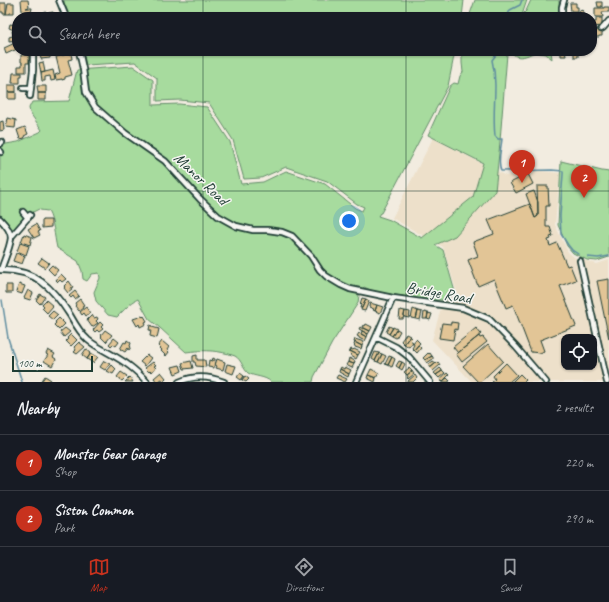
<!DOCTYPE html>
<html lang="en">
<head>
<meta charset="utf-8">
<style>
	:root { --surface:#171b24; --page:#20242c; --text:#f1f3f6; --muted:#9ea1a6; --line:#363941; --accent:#c8321e }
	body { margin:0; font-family:Caveat,sans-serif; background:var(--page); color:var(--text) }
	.controls { position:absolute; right:12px; bottom:12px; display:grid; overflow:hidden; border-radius:8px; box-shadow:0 1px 3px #0004 }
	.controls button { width:36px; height:36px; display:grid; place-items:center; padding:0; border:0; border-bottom:1px solid var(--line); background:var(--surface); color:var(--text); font:20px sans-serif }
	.scale { position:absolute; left:12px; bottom:10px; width:81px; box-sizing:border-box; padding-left:4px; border:2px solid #1f3d34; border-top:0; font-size:11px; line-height:14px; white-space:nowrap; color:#1f3d34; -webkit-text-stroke:3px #f6f6f2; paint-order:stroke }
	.you { position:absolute; left:349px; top:221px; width:14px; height:14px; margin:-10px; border:3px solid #fff; border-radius:50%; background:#1a73e8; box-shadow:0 0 0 6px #1a73e833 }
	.badge { display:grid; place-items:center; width:26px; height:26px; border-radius:50%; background:var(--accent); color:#fff; font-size:13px; font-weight:700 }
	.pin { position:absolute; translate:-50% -33px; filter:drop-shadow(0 1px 2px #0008) }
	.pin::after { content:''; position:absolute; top:21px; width:14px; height:12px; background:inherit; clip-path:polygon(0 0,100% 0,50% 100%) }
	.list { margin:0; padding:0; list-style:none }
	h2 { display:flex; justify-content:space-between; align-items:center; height:52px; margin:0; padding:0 16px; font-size:17px }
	h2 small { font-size:13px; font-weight:400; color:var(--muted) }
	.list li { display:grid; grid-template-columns:26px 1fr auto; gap:12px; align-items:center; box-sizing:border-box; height:56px; padding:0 16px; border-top:1px solid var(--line) }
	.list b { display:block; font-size:15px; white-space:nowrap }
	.list p { margin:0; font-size:13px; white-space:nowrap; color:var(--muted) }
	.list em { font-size:13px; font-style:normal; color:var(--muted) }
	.icon { flex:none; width:22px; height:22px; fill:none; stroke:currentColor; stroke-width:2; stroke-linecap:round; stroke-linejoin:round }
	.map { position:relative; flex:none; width:609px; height:382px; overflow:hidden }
	.search { position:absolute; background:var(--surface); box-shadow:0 1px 3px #0004; left:12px; right:12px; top:12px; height:44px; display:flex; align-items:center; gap:10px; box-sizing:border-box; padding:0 14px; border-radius:16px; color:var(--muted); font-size:15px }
	.sheet { height:164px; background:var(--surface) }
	nav { display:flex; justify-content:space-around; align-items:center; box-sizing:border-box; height:56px; border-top:1px solid var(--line); background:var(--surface); font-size:11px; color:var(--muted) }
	nav a { display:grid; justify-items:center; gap:2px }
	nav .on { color:var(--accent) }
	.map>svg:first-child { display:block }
	.built { fill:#ede0ca; fill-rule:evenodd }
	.green { fill:#a7db9e; stroke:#638c69 }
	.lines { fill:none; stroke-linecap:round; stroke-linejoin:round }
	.stream { stroke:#5f8da0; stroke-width:1.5 }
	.building { fill:#e2c596; stroke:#1f3d34 }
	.street-casing { stroke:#1f3d34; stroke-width:8 }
	.street { stroke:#f6f6f2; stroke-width:4.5 }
	.grid { fill:none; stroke:#1f3d34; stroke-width:1; stroke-opacity:0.55 }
	.labels { text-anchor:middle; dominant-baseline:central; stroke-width:3; stroke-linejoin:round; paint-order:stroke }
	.street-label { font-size:16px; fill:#1f3d34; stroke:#f6f6f2 }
</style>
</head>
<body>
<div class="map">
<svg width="609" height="382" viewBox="0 0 609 382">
	<rect width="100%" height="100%" fill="#f2ece0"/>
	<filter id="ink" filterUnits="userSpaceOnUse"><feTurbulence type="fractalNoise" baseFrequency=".025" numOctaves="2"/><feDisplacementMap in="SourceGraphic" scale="8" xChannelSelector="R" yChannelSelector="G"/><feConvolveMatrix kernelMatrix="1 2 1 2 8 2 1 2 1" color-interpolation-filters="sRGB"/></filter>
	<g filter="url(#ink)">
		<path class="built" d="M433,138L506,176L532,170L560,173L555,225L568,252L575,258L597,264L609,260V382H472L432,340L441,308L457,293L443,247L392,218ZM564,337H594V367H564Z"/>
		<path class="green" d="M64,0H464L462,17H70L64,3Z
			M475,0H527L522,15L526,11L531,0H559V17H469Z
			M83,51H455L448,86L381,213H380L378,216L390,220L422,238L473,197L483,163L428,135L450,86L454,83L458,84L460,76L463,72L462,63V51H508L507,54L499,153L495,191L455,236L435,245L443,250L455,292L446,300H429L375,292L364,287L358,294L359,295L358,303L332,343L314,377L313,382H271C265,376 255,377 248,373C243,369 242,360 235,356C233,355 231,355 229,354C214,350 201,350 186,352L160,328L149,319L138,299C131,302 123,311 117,317L108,315L96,301L94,292L100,278L99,273L92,274L87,281L83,279L82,271L78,261L57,248C54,235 54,222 48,211L40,210L39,209L29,214L26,213L23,210L21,213L24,217C21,223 18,231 10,228L8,223L0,216V149L6,144L18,142L40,132L42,130L30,113L29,108L32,102L69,101L77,70L133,66L153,80V105L179,104L207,107L230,142L241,184L263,182L286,171L325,184L355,208L362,211L364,207L357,204L327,181L286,167L261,178L244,179L233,140L209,103L180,100L157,101V78L135,62L86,65Z
			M511,51H551L552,59L546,54L535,52C527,56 516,61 511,51Z
			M561,161L602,171L609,172V257L597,261L587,260L573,253L567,246L558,225Z"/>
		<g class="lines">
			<path class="stream" d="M507,17L510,10L520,5L522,0
				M499,51L492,60C494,68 495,77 495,85C495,102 493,119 495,136L498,139H502C501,149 497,162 501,171H502L552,170L563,171V174L560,216L561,234L568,245L572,250L578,254
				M588,257L598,258L609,256
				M2,300L8,338L22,382"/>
		</g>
		<path class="building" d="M21,0H28L29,7L26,8H32L31,12L22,11Z
			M597,2H602V7H598Z
			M0,3H6V14H3V12H0Z
			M8,3H14V13H10V14H6Z
			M570,3H576V7H578V11H571Z
			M604,7H609V12H602L603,17H595V8H604Z
			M583,10V15L579,16V11Z
			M46,12L47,17H36V15H42V13Z
			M53,12L54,16L57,15V17H48V13Z
			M571,15H579V17H571Z
			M596,18H602V26L594,27V22H596Z
			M10,24L15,25L14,30L9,28Z
			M594,30H602V36H599V37H596V36H594Z
			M12,31H17V40L9,41V37L13,36Z
			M17,42V49L6,54L4,48Z
			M561,51H565L566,56H561Z
			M574,52H578V57H574Z
			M71,53L72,59L68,60L72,75L65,77V79L62,80V79L56,80L55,75L60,73L56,57Z
			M50,54V58L41,59L40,55Z
			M21,55H29V63H26V72H18V66H22V62H21Z
			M43,62L45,72L41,73L39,63Z
			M53,70L55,80L51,81L50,76L45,77V81H42L41,73Z
			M13,73H22V76H20V83H12Z
			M8,85H16V92H8Z
			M37,86H46V93H38Z
			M8,92H16V99H8Z
			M38,93H46V100H38Z
			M8,118L16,120L15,128L6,127Z
			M3,121L4,130L0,131V122Z
			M25,127L28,134L24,136L25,138L20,139L17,130Z
			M528,174L533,184L516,193L510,183Z
			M537,186H548L549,206H546V227H550L553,236L550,237L551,239L548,240L550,246L557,243L567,266L570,265L576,280L560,286L576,326L540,340L544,351L540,353L531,352L513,305L506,308L494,279L478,286L468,260L478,256L473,242L494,234L488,220L530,204L535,218L538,216Z
			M534,191L538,202V216L535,218L526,194Z
			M42,220H51V227L42,228Z
			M36,224L40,231L38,232L40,235L34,238L28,229Z
			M24,234L32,237L30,245L21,242Z
			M20,243L29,246L26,255L17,251Z
			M16,253L25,256L22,264L13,261Z
			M42,258L49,263L45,268L38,263Z
			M52,265L58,270L54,275L48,269Z
			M61,274L66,279L62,282L60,280L58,282L56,280Z
			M609,279V339L597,281Z
			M69,281L73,287L71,288L72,290L68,293L64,288L65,287L64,286Z
			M19,284L25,286L22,294L16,292Z
			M6,285H12V293H6Z
			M28,290L33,293L30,300L24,298Z
			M75,291L79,296L75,299L73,296L71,298L69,296Z
			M40,294L45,297L40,304L36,300Z
			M362,298L366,299L362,308H360L361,305L360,304Z
			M80,299L84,305L82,306L83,308L79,311L75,306L76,305L75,303Z
			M366,299L369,301L365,311L361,310Z
			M46,300L53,306L47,313L42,308L44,306L42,304Z
			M370,303L377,305L375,311L373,310L374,309L369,307Z
			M377,305L383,307L380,313L375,311Z
			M86,307L90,313L86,316L84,313L82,315L80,312Z
			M413,309L418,311L416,319L411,318Z
			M400,310L405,311L403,319H399Z
			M53,311L58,315L53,320L48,316Z
			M405,311L410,312L409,318L404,317Z
			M418,311L422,312L420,320L416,319Z
			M424,312L428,313L427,319H423Z
			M428,313L432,314L430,320L427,319Z
			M92,315L94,318L97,317L98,319L96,321L98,323L92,327L87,320Z
			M142,316L143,317L144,316L147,321L145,322L146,324L140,327L139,324L137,326L133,319Z
			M59,318L65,324L59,330L54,325L56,323L55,322Z
			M100,322L103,325L101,327L103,329L99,332L97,330L95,332L93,330Z
			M451,322L458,323L457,330L455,329L453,340L439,338L442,323L451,324Z
			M366,324L372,327L370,331L362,327L363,325L365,326Z
			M150,325L152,326V327L159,329L157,338L150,336L151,330H149Z
			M389,326L393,328L389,334L386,332Z
			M360,327L363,329L364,328L370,331L368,334L359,329Z
			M393,327L397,329L392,336L389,334Z
			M65,328L70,332L64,337L60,332Z
			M476,328L481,334L458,353L453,347Z
			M397,329L400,331L396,338L392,336Z
			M105,330L112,335L106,342L101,337L102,336L101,335Z
			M362,331L368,334L367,337L361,334Z
			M359,333L367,337L365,341L359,338V337L357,336Z
			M71,334L77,340L71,346L66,341L68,339L67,338Z
			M406,334L410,336L404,344L401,341Z
			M410,336L412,338L410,340L413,342L409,347L404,344Z
			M479,336L480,338L483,337L487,342L462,362L456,354Z
			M114,338L119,342L116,346L113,344L111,346L109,344Z
			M355,339L364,342L362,346L354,342Z
			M416,339L420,343L414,350L412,348L414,345L413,343Z
			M127,340L131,343L130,346L131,347L129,350L128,348L125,352L120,349L124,342L126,343Z
			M162,341L169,347L167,350L169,352L166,356L161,351L162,350L158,346Z
			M79,342L85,347L77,354L74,352L76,350L74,347Z
			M355,342L362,346L361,349L355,347V346L354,345Z
			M488,344L503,361L480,382H478L463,366Z
			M418,345L421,348L417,353L414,350Z
			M86,349L91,353L87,359L82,355Z
			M351,349L353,350L354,349L360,352L358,355L350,351Z
			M48,350L55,354L53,357L56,359L52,366L44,361L48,355L46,354Z
			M350,351L358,355L356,359L351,356V355L349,353Z
			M375,352L379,353L375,361L372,359Z
			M91,353L98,357L93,363L87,359Z
			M379,353L382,354L378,362L375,361Z
			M428,353L429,354L430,353L432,356L425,360L423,358Z
			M382,354L386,356L382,364L378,362Z
			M147,355L151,358L145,366L140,362Z
			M197,355V360H205L206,367L196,366L195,362H193V356Z
			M389,356L392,357L388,365L385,364Z
			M432,356L433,357V359L427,363L425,360Z
			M392,357L395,359L392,367L388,365Z
			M213,358L215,359L214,368L208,367L209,360L212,361Z
			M349,358L355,361L354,364L348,362Z
			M217,359L225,362L223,370L216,368L217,366L215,365Z
			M104,361L110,364L105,370L100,367Z
			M191,361L193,368L184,369L182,363Z
			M399,361L402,362L399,368L396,366Z
			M433,361L436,363L430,368L428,365Z
			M153,362L156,365L154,366L156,368L151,372L150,371L149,372L145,368Z
			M348,362L354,364L352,368L346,365Z
			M402,362L405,364L402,370L399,368Z
			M438,362L440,365L433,371L430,368L436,363V364Z
			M506,363L517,375L509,382H492L495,379L493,376Z
			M227,364L236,366L233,374L225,371Z
			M112,365L116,369L113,374L107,371Z
			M180,365L182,371L175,374L172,367Z
			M341,367L344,369L345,367L351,370L349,374L340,369Z
			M409,368L412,371L407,375L404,372Z
			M440,368L442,370V371L436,375L434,373Z
			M340,369L349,374L348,377L339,372Z
			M371,369L379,373L376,378L368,375Z
			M412,371L414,374L408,379L407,378L408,377L407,375Z
			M442,371V372L443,371L445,373L439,378L436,375Z
			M121,372L127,376L122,381L117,377Z
			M161,372L166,378L163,381L162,379L157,382L154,378Z
			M240,373L244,376L241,380L237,377Z
			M447,373L449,375L442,382L440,379Z
			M520,374L526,380L524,382H512Z
			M338,375L347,379L345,382L336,378Z
			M368,375L376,378L375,382L367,378Z
			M415,375L417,378L413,382H408V381Z
			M45,376L51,380L50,382H41Z
			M245,376L249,379L246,382L242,380Z
			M130,377L133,382H125Z
			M447,378L450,381L448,382H442Z"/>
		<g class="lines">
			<g class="street-casing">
				<path id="street" d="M59,0L66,17
					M562,17V7L564,0
					M601,29L603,28L609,21
					M79,51L83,69L86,92L95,107L125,133L165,161L200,199L218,216L236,226L253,230H268L282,232L292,236L311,256L320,270L326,276L341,285L350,289L393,298L463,308L489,319L516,347L546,382
					M23,88H31
					M30,96L33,70V51
					M0,144L2,142
					M0,151L1,152
					M23,212L28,218
					M0,219C5,224 11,231 11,238C10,248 4,260 1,270
					M11,237L30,215
					M580,261L607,382
					M0,270C35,269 52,287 70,315C75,324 80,333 88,340C94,345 102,349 109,353C125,362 134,368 147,382
					M376,337L396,347L409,357L430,382
					M179,382C194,375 209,376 224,382
					M356,382L376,337L393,298"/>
			</g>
			<use href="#street" class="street"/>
		</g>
	</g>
	<path class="grid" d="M203,0V17M406,0V17M203,51V382M406,51V382M0,191H609"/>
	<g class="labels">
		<g class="street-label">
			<text transform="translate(201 179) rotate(44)">Manor Road</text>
			<text transform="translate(439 293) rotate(10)">Bridge Road</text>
		</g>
	</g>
</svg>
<div class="controls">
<button><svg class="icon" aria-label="locate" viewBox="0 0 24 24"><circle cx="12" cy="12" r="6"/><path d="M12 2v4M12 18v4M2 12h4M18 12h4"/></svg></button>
</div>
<div class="scale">100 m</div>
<div class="you"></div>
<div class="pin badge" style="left:522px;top:183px">1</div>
<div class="pin badge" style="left:584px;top:198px">2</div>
<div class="search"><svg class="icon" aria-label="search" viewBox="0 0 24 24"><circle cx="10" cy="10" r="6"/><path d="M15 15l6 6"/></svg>Search here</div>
</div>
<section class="sheet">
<h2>Nearby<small>2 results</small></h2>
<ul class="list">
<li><span class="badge">1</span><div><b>Monster Gear Garage</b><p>Shop</p></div><em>220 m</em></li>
<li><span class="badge">2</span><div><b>Siston Common</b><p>Park</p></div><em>290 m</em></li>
</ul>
</section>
<nav>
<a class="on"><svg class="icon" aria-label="map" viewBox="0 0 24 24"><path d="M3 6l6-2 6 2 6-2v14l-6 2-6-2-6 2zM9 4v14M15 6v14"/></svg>Map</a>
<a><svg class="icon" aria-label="directions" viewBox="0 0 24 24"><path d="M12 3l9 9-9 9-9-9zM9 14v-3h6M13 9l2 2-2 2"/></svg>Directions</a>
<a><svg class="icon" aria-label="saved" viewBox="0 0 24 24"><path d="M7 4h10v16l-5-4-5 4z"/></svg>Saved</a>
</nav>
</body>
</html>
